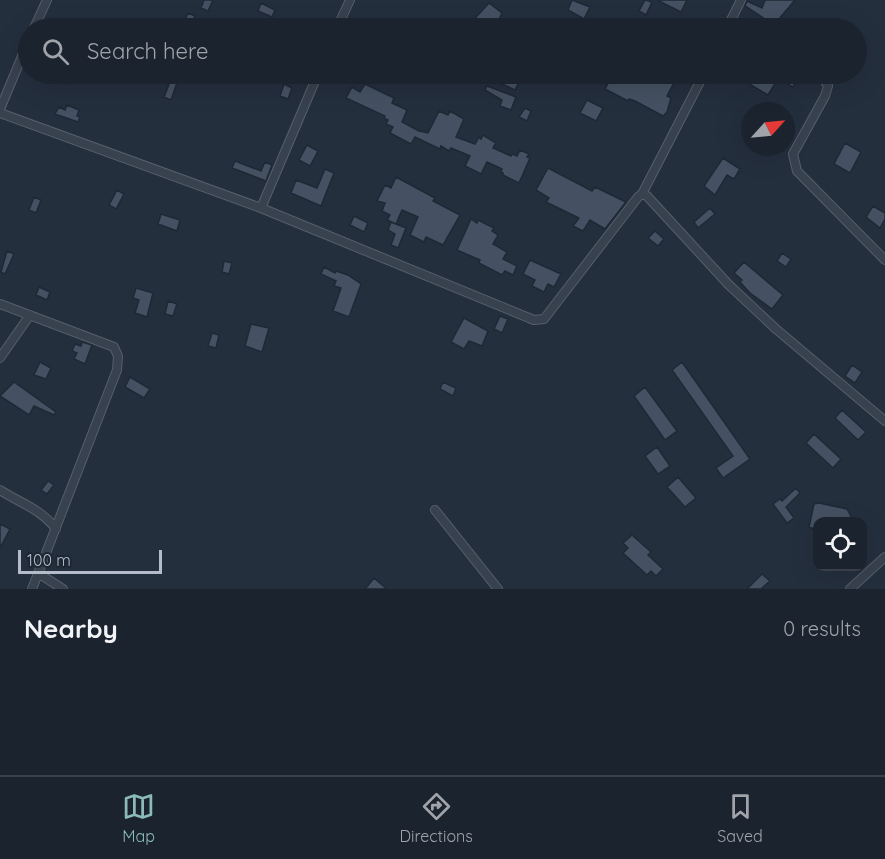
<!DOCTYPE html>
<html lang="en">
<head>
<meta charset="utf-8">
<style>
	:root { --surface:#1b232e; --page:#242b36; --text:#f1f3f6; --muted:#a0a4aa; --line:#39404a; --accent:#8bbbb9 }
	body { margin:0; font-family:Quicksand,sans-serif; background:var(--page); color:var(--text) }
	.controls { position:absolute; right:18px; bottom:18px; display:grid; overflow:hidden; border-radius:12px; box-shadow:0 6px 24px #0002 }
	.controls button { width:54px; height:54px; display:grid; place-items:center; padding:0; border:0; border-bottom:2px solid var(--line); background:var(--surface); color:var(--text); font:30px sans-serif }
	.compass { position:absolute; left:741px; top:102px; width:54px; height:54px; border-radius:50%; background:var(--surface); box-shadow:0 6px 24px #0002; rotate:63deg }
	.scale { position:absolute; left:18px; bottom:15px; width:144px; box-sizing:border-box; padding-left:6px; border:3px solid #b4bcc9; border-top:0; font-size:16px; line-height:21px; white-space:nowrap; color:#b4bcc9; -webkit-text-stroke:4px #1d2633; paint-order:stroke }
	.list { margin:0; padding:0; list-style:none }
	h2 { display:flex; justify-content:space-between; align-items:center; height:78px; margin:0; padding:0 24px; font-size:26px }
	h2 small { font-size:20px; font-weight:400; color:var(--muted) }
	.icon { flex:none; width:33px; height:33px; fill:none; stroke:currentColor; stroke-width:2; stroke-linecap:round; stroke-linejoin:round }
	.map { position:relative; flex:none; width:885px; height:589px; overflow:hidden }
	.search { position:absolute; background:var(--surface); box-shadow:0 6px 24px #0002; left:18px; right:18px; top:18px; height:66px; display:flex; align-items:center; gap:15px; box-sizing:border-box; padding:0 21px; border-radius:33px; color:var(--muted); font-size:22px }
	.sheet { height:186px; background:var(--surface) }
	nav { display:flex; justify-content:space-around; align-items:center; box-sizing:border-box; height:84px; border-top:2px solid var(--line); background:var(--surface); font-size:16px; color:var(--muted) }
	nav a { display:grid; justify-items:center; gap:3px }
	nav .on { color:var(--accent) }
	.map>svg:first-child { display:block }
	.building { fill:#455162; stroke:#1f2835; stroke-width:1.5 }
	.lines { fill:none; stroke-linecap:round; stroke-linejoin:round }
	.minor-casing { stroke:#565f6c; stroke-width:10 }
	.minor { stroke:#38414e; stroke-width:8 }
</style>
</head>
<body>
<div class="map">
<svg width="885" height="589" viewBox="0 0 885 589">
	<rect width="100%" height="100%" fill="#242f3e"/>
	<path class="building" d="M204,0H213L208,11L201,8Z
		M572,0L590,7L584,19L568,10Z
		M645,0L652,2L646,15L639,11Z
		M657,0H687L681,12Z
		M765,0H795L774,25L745,6L747,1L762,8Z
		M261,3L275,10L272,17L258,11Z
		M489,3L502,13L495,28H466Z
		M188,13L195,16L191,25L184,22Z
		M63,74H71L68,84L61,82Z
		M173,74H180L171,100L164,97Z
		M481,74H504L503,76L518,84L515,90Z
		M613,74H676L675,76L677,77L667,96L671,98L667,112L663,116L635,101L629,99L628,101L605,89Z
		M732,74H791L798,77L793,87L778,79L768,95Z
		M284,84L292,88L288,99L280,96Z
		M365,84L394,98L392,103L407,110L402,122L419,131L428,133L439,111L448,115L450,111L464,119L456,137L475,144L479,137L481,139L483,135L496,143L493,148L511,156L512,154L517,156L520,150L529,154L527,157L530,158L519,183L503,175V173L501,172L502,169L487,162L481,174L465,166L470,156L451,148L449,151L441,146L440,149L415,137L411,144L390,133L393,127L386,124L388,120L384,118L385,116L346,98L352,87L360,92Z
		M487,86L516,97L511,110L500,106L502,100L485,90Z
		M587,100L603,108L596,121L580,113Z
		M67,105L79,110L77,116L80,117L78,122L55,114L59,107L65,110Z
		M525,108L531,111L527,121L519,117Z
		M845,143L861,152L850,173L834,164Z
		M307,145L318,151L310,166L299,160Z
		M723,158L740,169L734,179L727,175L715,195L704,186Z
		M235,161L261,171L265,162L272,165L266,181L232,168Z
		M548,168L592,191L595,187L626,202L605,229L590,220L583,231L573,226L579,218L546,202L549,198L536,190Z
		M325,169L334,173L321,206L291,193L296,180L317,188Z
		M396,177L435,198L433,201L460,215L443,245L426,237L424,242L410,235L418,217L402,210L396,224L387,220L390,215L382,211L385,203L377,201L385,185L391,188Z
		M117,190L124,194L116,209L109,205Z
		M34,197L41,200L36,213L29,210Z
		M873,206L885,213V219L880,228L866,217Z
		M710,208L715,214L698,228L694,222Z
		M161,214L180,220L177,231L158,224Z
		M354,216L368,223L364,232L350,225Z
		M471,219L477,223L478,220L494,228L492,231L498,235L493,244L507,252L503,259L517,266L513,275L505,271L502,275L479,263L480,260L457,250Z
		M391,222L406,228L398,248L391,245L395,234L388,230Z
		M655,231L664,239L658,246L648,238Z
		M7,251L14,254L5,274L1,272Z
		M782,253L791,259L786,267L777,261Z
		M530,260L561,274L554,287L548,284L544,292L532,286L535,280L523,274Z
		M224,261L232,263L229,274L222,272Z
		M744,262L783,295L772,309L750,293L740,282L742,280L734,273Z
		M324,267L335,273L336,271L348,275L361,284L349,317L333,311L341,288L334,286L336,281L321,274Z
		M39,287L50,292L47,300L36,295Z
		M136,288L153,293L147,317L135,313L139,300L133,298Z
		M168,301L177,304L173,316L165,314Z
		M500,316L508,319L502,333L494,329Z
		M464,318L488,331L482,346L469,341L464,349L451,342Z
		M251,324L269,328L262,352L245,346Z
		M212,333L219,335L216,348L208,346Z
		M82,342L92,345L85,364L74,359L77,353L72,351L75,344L81,346Z
		M40,362L51,368L46,379L34,375Z
		M682,362L750,459L723,478L716,468L733,456L672,370Z
		M852,365L862,372L855,383L845,376Z
		M130,377L150,389L144,398L125,387Z
		M14,382L56,412L54,415L34,406L29,415L0,396Z
		M443,382L456,388L453,396L440,389Z
		M645,387L677,431L665,440L634,396Z
		M842,410L866,432L858,440L835,418Z
		M814,434L841,459L833,468L806,443Z
		M657,447L670,466L658,474L645,456Z
		M678,477L696,498L685,507L667,487Z
		M48,481L54,485L47,494L41,490Z
		M796,488L800,493L786,507L794,518L787,523L773,504L780,499L782,501Z
		M819,503L847,509L854,522H818V531L809,527L814,504Z
		M0,524L10,529L0,548Z
		M632,535L651,552L648,555L663,569L656,576L651,571L647,575L623,553L628,548L623,543Z
		M762,574L770,581L761,589H747Z
		M374,578L387,589H365Z"/>
	<g class="lines">
		<g class="minor-casing">
			<path id="minor" d="M730,23L739,28
				M34,28L47,0
				M337,28L350,0
				M727,28L741,0
				M815,74L823,78L828,86L825,96L793,154L797,171L885,260
				M0,109L28,42
				M0,113L261,208L534,320L544,319L638,197L642,194L647,196L729,285L776,329L885,421
				M642,194L704,74
				M261,208L318,74
				M0,304L114,347L118,356L117,370L32,589
				M0,358L30,315
				M0,490C20,503 41,509 56,529
				M435,510L498,589
				M38,573L63,589
				M850,589L885,557"/>
		</g>
		<use href="#minor" class="minor"/>
	</g>
</svg>
<div class="controls">
<button><svg class="icon" aria-label="locate" viewBox="0 0 24 24"><circle cx="12" cy="12" r="6"/><path d="M12 2v4M12 18v4M2 12h4M18 12h4"/></svg></button>
</div>
<svg class="compass" viewBox="-18 -18 36 36"><path d="M0-13l5 13h-10z" fill="#e53935"/><path d="M0 13l5-13h-10z" fill="#a0a4aa"/></svg>
<div class="scale">100 m</div>
<div class="search"><svg class="icon" aria-label="search" viewBox="0 0 24 24"><circle cx="10" cy="10" r="6"/><path d="M15 15l6 6"/></svg>Search here</div>
</div>
<section class="sheet">
<h2>Nearby<small>0 results</small></h2>
<ul class="list">
</ul>
</section>
<nav>
<a class="on"><svg class="icon" aria-label="map" viewBox="0 0 24 24"><path d="M3 6l6-2 6 2 6-2v14l-6 2-6-2-6 2zM9 4v14M15 6v14"/></svg>Map</a>
<a><svg class="icon" aria-label="directions" viewBox="0 0 24 24"><path d="M12 3l9 9-9 9-9-9zM9 14v-3h6M13 9l2 2-2 2"/></svg>Directions</a>
<a><svg class="icon" aria-label="saved" viewBox="0 0 24 24"><path d="M7 4h10v16l-5-4-5 4z"/></svg>Saved</a>
</nav>
</body>
</html>
